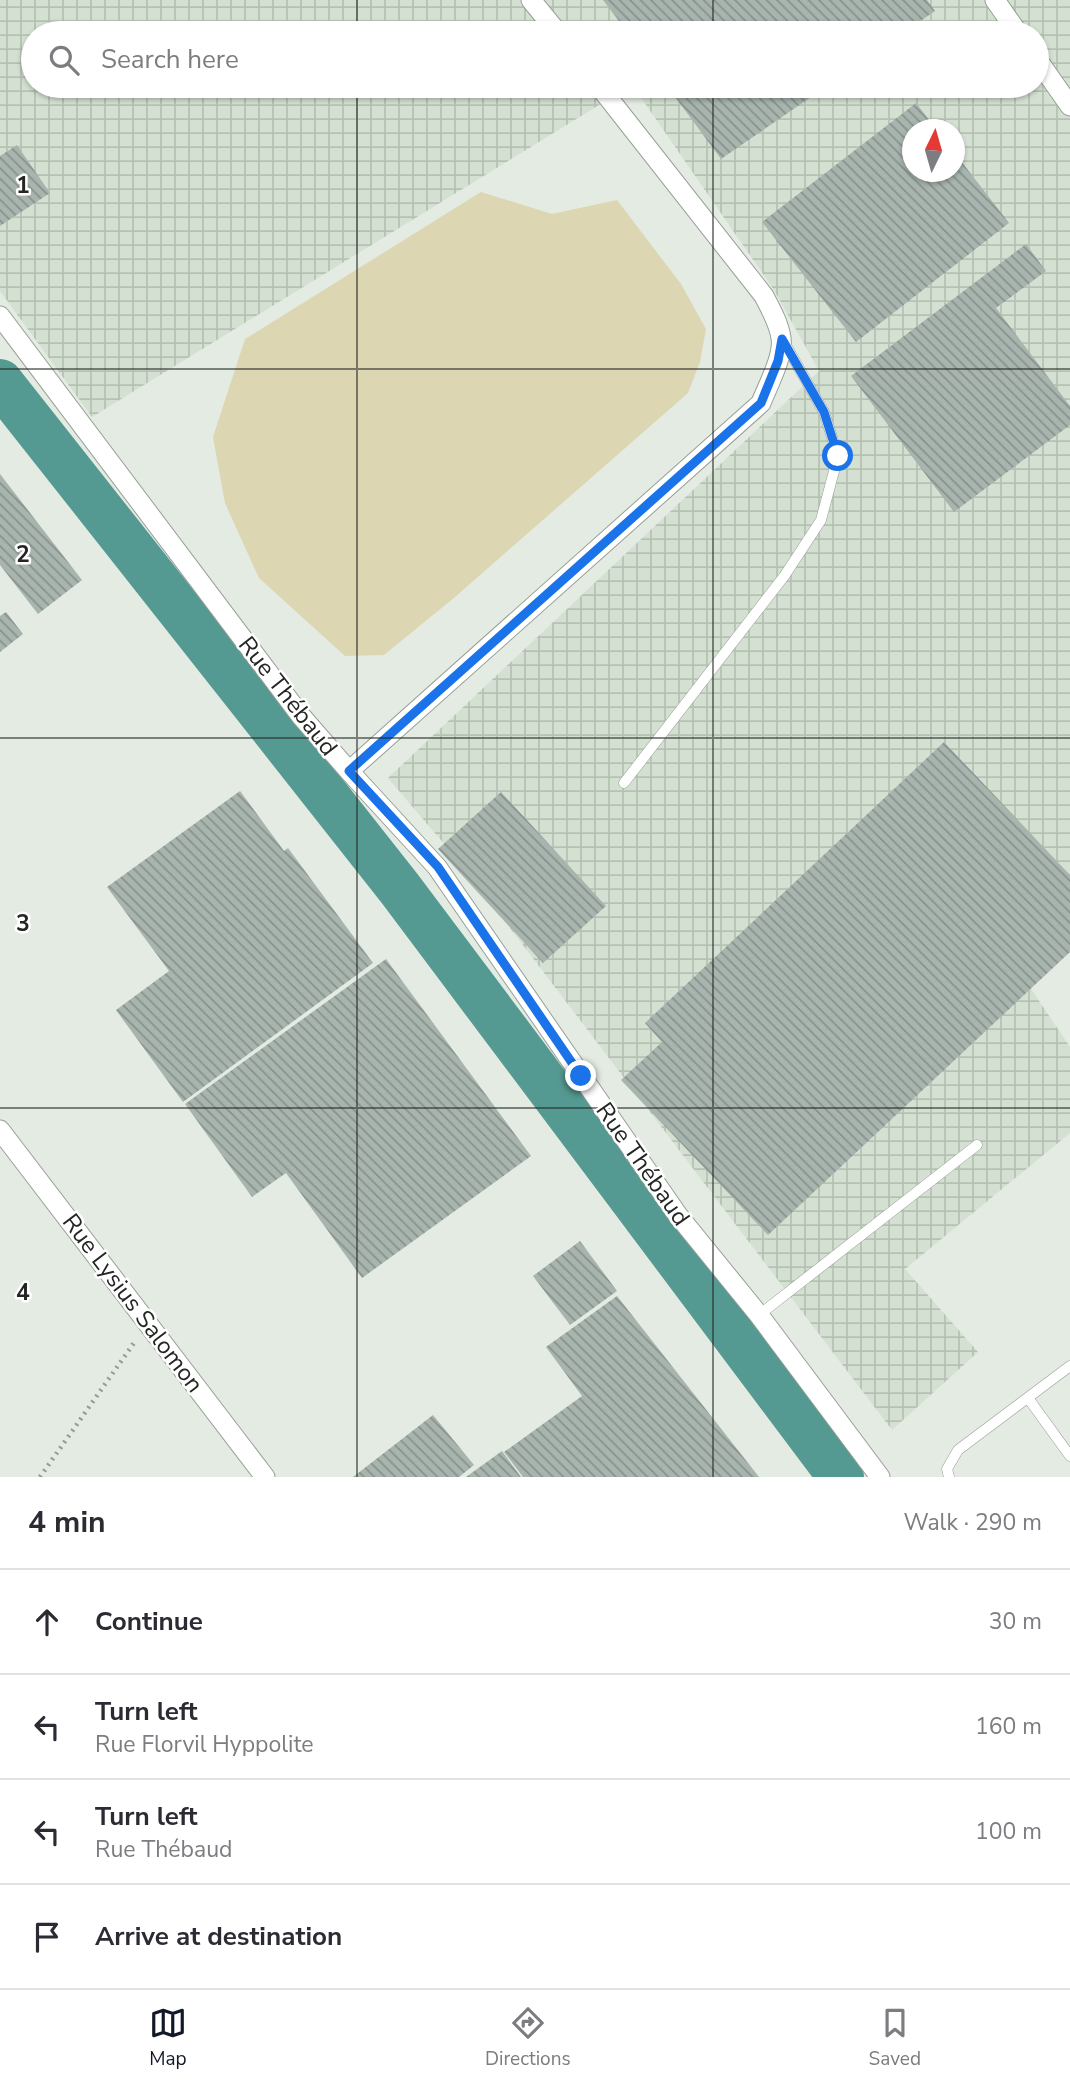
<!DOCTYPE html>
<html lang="en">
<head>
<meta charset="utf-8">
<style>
	:root { --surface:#fff; --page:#f7f7f7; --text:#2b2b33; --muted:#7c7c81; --line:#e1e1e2; --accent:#111827 }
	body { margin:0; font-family:"Nunito Sans",sans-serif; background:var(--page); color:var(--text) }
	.compass { position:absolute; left:902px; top:119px; width:63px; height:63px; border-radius:50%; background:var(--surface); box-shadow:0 2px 5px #0004; rotate:5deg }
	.stop { position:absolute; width:21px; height:21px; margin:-16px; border:5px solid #1a73e8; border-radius:50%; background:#fff }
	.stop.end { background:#1a73e8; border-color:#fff; box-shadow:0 2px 7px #0008 }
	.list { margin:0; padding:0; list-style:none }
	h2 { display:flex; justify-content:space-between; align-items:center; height:91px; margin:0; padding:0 28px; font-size:30px }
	h2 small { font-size:23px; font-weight:400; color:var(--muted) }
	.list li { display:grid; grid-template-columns:46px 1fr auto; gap:21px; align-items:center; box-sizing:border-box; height:105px; padding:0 28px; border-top:2px solid var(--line) }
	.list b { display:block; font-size:26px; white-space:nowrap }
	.list p { margin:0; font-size:23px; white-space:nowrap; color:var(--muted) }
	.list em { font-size:23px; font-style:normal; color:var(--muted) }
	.icon { flex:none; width:38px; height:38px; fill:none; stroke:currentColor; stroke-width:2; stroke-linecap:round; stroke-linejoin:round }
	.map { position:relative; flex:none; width:1070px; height:1477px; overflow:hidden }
	.search { position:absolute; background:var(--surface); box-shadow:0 2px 5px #0004; left:21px; right:21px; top:21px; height:77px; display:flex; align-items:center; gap:18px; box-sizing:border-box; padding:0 24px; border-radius:38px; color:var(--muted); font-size:26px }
	.sheet { height:511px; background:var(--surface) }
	nav { display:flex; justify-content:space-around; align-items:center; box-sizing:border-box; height:98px; border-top:2px solid var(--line); background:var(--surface); font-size:19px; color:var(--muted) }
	nav a { display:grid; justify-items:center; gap:4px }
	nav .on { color:var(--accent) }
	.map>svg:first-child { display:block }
	.industrial { fill:url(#industrial-grid); fill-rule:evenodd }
	.grass { fill:#dcd6b3 }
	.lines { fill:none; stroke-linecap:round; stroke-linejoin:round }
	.river { stroke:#559a92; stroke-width:46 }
	.building { fill:url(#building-back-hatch) }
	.service-casing { stroke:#979f96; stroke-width:11 }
	.minor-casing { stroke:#979f96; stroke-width:21 }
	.path { stroke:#959b94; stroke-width:4.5; stroke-dasharray:2 5; stroke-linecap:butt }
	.service { stroke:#fff; stroke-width:10 }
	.minor { stroke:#fff; stroke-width:19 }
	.route { stroke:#1a73e8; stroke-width:9 }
	.grid { fill:none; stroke:#232622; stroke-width:2; stroke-opacity:0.55 }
	.labels { text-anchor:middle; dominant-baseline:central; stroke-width:5; stroke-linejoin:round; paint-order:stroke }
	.street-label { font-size:24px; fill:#232622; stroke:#fff }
	.grid-label { font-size:23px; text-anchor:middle; font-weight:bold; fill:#232622; stroke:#fff; stroke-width:5; stroke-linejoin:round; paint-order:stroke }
</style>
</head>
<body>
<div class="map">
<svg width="1070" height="1477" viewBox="0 0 1070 1477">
	<defs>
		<pattern id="industrial-grid" width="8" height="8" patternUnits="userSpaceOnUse" patternTransform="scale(1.75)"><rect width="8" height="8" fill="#d4e1d2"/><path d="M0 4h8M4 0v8" fill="none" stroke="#b6c1b4"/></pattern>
		<pattern id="building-back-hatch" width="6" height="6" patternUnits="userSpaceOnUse" patternTransform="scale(1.75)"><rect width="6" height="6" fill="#a8b4ae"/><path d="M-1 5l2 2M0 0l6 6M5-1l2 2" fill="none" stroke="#88928d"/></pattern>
	</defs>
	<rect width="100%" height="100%" fill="#e3ebe2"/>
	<path class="industrial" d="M0,0H1070V930L1021,974L1070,1047V1133L905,1269L978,1352L892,1430L462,865L388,778L819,371L774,290L633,86H1037V33H33V86H630L92,417L0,291ZM912,130H954V172H912Z"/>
	<path class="grass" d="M481,192L552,214L617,200L681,284L706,329L700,362L688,393L455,597L384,655L345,656L259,578L225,503L213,437L245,339Z"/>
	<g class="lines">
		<path class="river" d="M0,382L400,889L841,1477"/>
	</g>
	<path class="building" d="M603,0H927L935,11L903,33H628Z
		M667,86H827L721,159Z
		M916,103L937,130H912V172H954V152L1009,223L856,342L762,222Z
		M17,145L50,193L0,226V156Z
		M1026,244L1046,271L996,308L1070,406V425L954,512L851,376Z
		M0,474L82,580L38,614L0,565Z
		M6,612L23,634L0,652V616Z
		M944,742L1070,875V952L768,1235L621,1080L662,1042L645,1023Z
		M240,791L284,851L288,848L373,963L183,1102L116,1010L169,971L107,887Z
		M501,792L606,906L543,963L438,849Z
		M386,959L531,1156L362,1278L286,1173L252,1197L185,1104Z
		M580,1241L617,1291L570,1325L533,1276Z
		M617,1296L759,1477H523L504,1452L582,1396L546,1347Z
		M433,1415L474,1465L459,1477H353Z
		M502,1451L521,1477H466Z"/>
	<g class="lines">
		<g class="service-casing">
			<path id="service" d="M624,783L785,575L821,520L838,456L824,412L784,342
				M759,1315L977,1145
				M1028,1398L1070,1456
				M949,1477L947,1469L958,1450L1070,1366"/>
		</g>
		<g class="minor-casing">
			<path id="minor" d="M531,0L558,33
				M995,0L1018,33
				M1037,59L1070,106
				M0,316L301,716L349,771L437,867L677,1214L759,1315L880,1477
				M349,771L761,403C768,385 784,356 781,338C779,323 770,308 764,296L599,86
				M0,1130L265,1477"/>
		</g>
		<path class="path" d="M40,1477L136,1340"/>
		<use href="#service" class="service"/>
		<use href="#minor" class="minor"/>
	</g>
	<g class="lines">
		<path class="route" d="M581,1076L438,867L349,771L761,403L778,361L782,339L824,412L838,456"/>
	</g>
	<path class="grid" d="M357,0V33M713,0V33M357,86V1477M713,86V1477M0,369H1070M0,738H1070M0,1108H1070"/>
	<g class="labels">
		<g class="street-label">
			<text transform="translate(288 696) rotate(52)">Rue Thébaud</text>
			<text transform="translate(643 1164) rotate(55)">Rue Thébaud</text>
			<text transform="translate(133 1303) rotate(53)">Rue Lysius Salomon</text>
		</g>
	</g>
	<g class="grid-label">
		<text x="23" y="193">1</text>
		<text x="23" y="562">2</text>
		<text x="23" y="931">3</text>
		<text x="23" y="1300">4</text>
	</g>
</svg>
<svg class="compass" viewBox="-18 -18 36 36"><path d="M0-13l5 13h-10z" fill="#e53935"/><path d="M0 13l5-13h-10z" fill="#7c7c81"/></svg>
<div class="stop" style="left:838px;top:456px"></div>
<div class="stop end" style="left:581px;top:1076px"></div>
<div class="search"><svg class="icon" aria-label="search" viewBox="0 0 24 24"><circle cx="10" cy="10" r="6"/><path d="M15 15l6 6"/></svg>Search here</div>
</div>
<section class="sheet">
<h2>4 min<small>Walk · 290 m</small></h2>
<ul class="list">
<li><svg class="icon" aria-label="ahead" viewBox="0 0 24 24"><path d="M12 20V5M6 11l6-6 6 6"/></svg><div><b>Continue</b></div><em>30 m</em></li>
<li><svg class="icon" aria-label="left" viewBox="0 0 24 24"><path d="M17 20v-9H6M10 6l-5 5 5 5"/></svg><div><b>Turn left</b><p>Rue Florvil Hyppolite</p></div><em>160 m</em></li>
<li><svg class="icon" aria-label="left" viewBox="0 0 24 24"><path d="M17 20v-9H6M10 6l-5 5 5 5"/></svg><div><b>Turn left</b><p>Rue Thébaud</p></div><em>100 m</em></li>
<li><svg class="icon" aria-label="arrive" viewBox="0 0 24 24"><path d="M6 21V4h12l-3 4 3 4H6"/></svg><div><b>Arrive at destination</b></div></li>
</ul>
</section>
<nav>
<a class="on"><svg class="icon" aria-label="map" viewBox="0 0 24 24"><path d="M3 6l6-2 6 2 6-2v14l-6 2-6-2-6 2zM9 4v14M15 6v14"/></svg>Map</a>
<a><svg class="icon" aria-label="directions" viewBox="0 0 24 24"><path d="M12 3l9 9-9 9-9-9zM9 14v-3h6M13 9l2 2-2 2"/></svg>Directions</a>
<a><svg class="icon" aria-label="saved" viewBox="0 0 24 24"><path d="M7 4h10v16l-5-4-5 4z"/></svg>Saved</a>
</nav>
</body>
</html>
